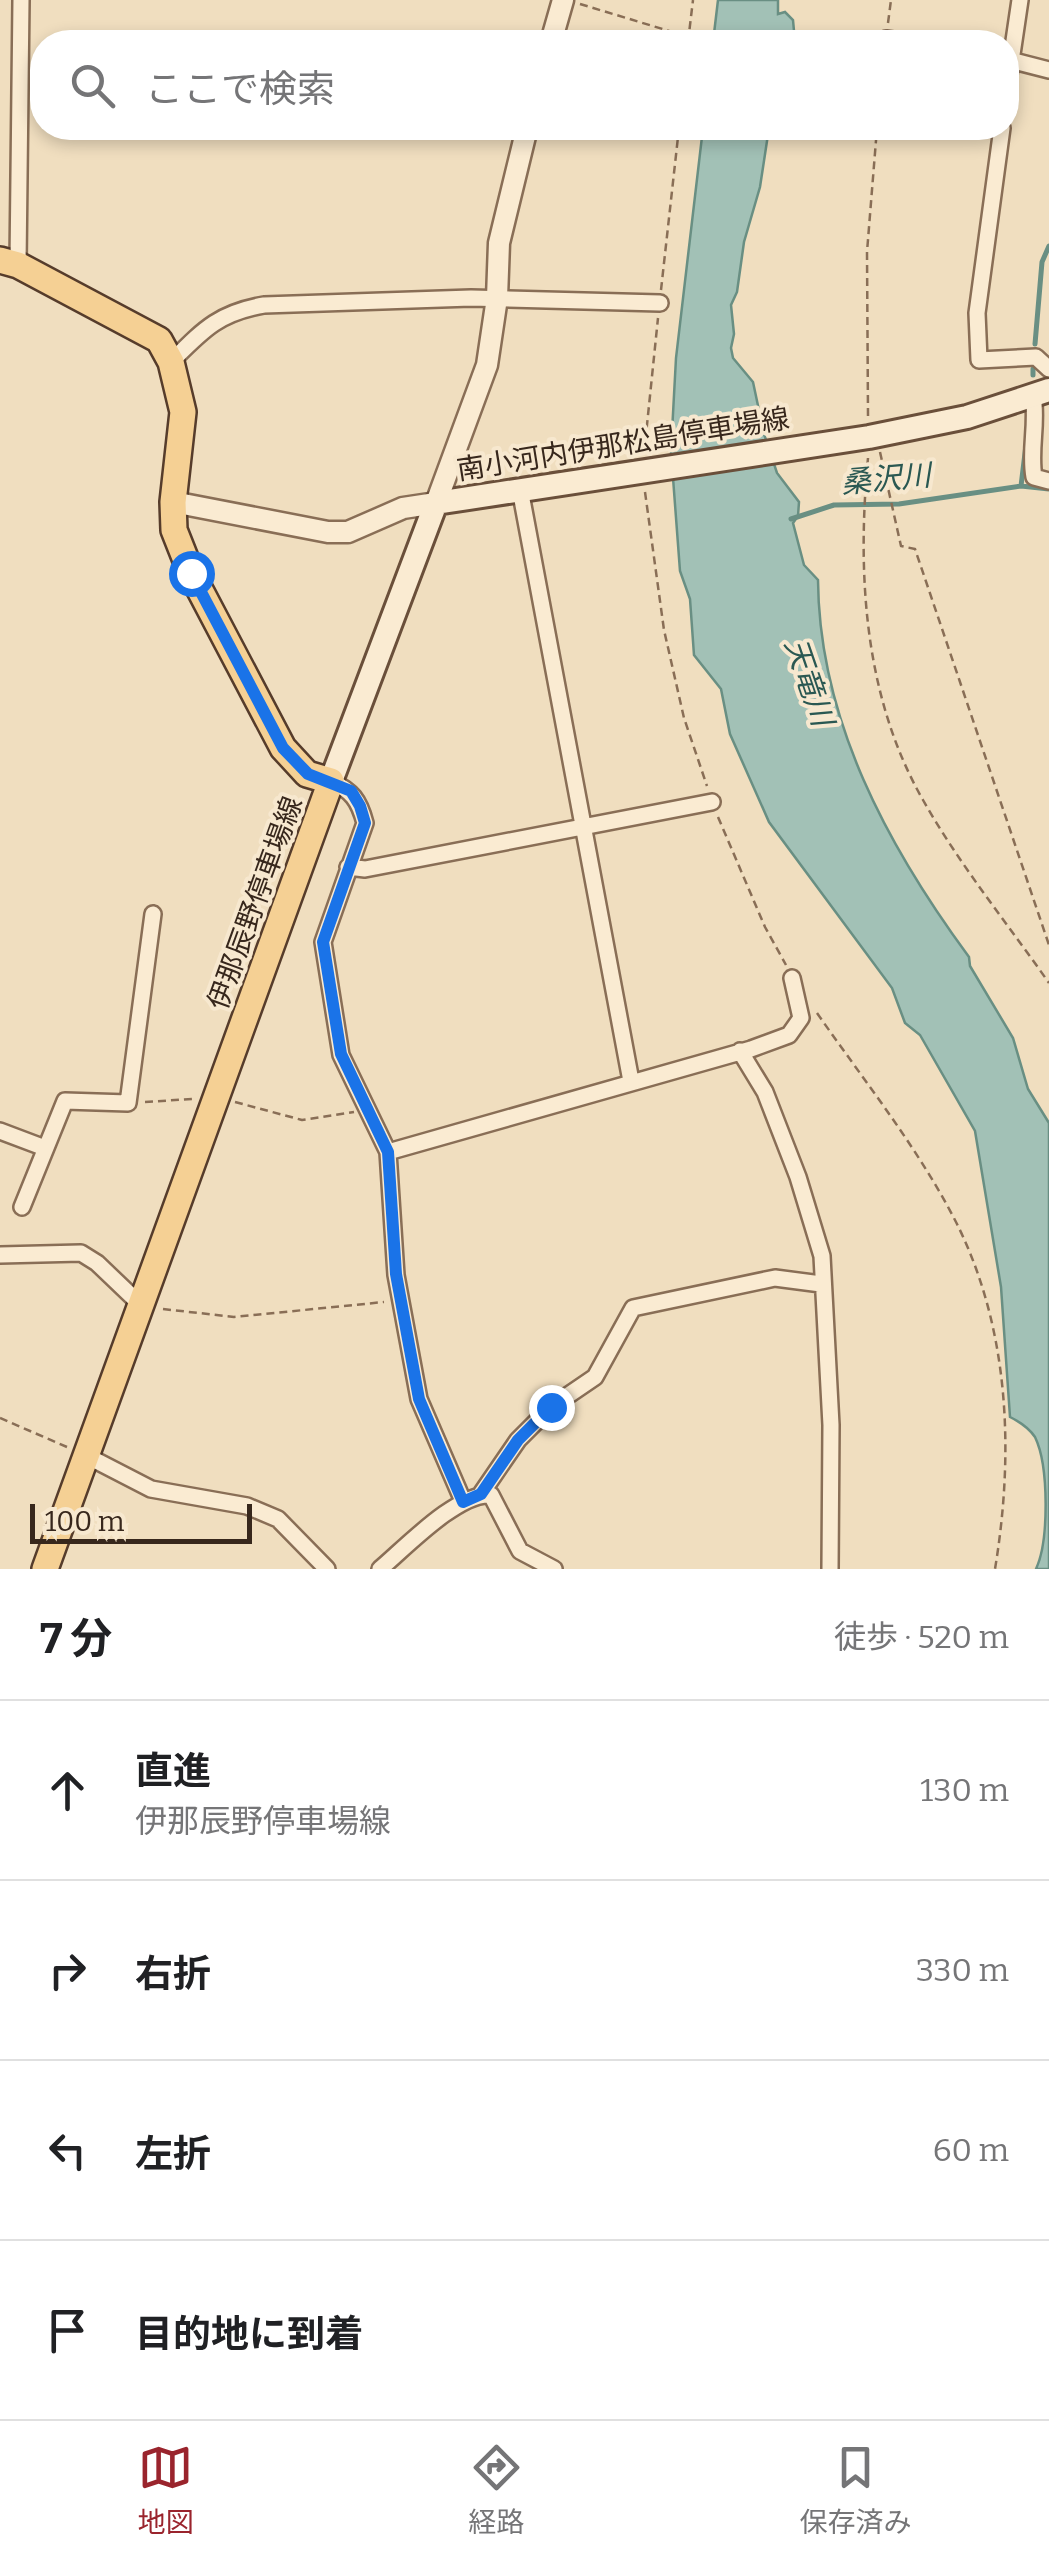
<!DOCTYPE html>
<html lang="ja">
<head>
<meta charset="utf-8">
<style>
	:root { --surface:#fff; --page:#f2f2f2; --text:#202124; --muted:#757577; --line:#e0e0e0; --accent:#9a242d }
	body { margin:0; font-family:Bitter,"Noto Sans JP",serif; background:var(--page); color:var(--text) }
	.scale { position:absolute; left:30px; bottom:25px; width:222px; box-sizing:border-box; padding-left:10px; border:5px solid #37271c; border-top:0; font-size:28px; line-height:35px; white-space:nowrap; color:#37271c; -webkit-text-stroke:8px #f7e8cf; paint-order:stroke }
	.stop { position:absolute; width:30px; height:30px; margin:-22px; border:8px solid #1a73e8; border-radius:50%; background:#fff }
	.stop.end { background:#1a73e8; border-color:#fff; box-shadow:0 2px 10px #0008 }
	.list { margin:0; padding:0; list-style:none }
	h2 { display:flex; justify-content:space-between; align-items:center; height:130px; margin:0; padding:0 40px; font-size:42px }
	h2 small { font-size:32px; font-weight:400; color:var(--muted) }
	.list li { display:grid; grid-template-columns:65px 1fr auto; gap:30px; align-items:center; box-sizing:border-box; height:180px; padding:0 40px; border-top:2px solid var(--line) }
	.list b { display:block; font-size:38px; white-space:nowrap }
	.list p { margin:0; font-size:32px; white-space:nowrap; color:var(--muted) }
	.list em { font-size:32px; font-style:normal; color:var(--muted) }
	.icon { flex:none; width:55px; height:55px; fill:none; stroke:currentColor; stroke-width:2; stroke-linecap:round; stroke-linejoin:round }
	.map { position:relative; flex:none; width:1049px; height:1569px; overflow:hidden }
	.search { position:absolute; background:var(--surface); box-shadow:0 5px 15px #0003; left:30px; right:30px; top:30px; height:110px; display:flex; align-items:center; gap:25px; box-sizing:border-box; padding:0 35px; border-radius:40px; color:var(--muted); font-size:38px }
	.sheet { height:850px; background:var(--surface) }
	nav { display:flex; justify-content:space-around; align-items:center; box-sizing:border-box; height:140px; border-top:2px solid var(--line); background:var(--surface); font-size:28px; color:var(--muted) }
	nav a { display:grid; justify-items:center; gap:5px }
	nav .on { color:var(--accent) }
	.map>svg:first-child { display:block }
	.water { fill:#a2c1b6; stroke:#698f83; stroke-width:2.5 }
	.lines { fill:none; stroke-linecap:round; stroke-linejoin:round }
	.stream { stroke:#698f83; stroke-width:5 }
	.minor-casing { stroke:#896e56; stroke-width:20 }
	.tertiary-casing { stroke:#896e56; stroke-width:25 }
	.secondary-casing { stroke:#6a4f3a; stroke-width:28 }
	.primary-casing { stroke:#563c2b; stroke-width:30 }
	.path { stroke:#896e56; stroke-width:2.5; stroke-dasharray:8 5; stroke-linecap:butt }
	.minor { stroke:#faebd2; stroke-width:15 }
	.tertiary { stroke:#faebd2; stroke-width:20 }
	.secondary { stroke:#faebd2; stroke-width:22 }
	.primary { stroke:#f5d094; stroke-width:25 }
	.route { stroke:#1a73e8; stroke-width:12 }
	.labels { text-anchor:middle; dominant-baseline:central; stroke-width:8; stroke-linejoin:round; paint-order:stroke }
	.street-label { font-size:28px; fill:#37271c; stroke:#f7e8cf }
	.water-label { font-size:30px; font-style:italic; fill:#2a5852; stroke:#f7e8cf }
</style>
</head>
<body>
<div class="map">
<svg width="1049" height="1569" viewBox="0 0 1049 1569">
	<rect width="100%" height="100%" fill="#f0debf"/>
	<path class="water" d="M718,0H778V14L785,12L793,20L795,42H713Z
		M703,128H769L760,187L744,242L737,292L731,305L734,334L731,348L733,358L753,382L764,434L777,473L799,502L798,516L793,523L804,565L818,580C819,720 888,847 969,957L970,966L1013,1038L1028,1089L1049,1123V1569H1036C1049,1541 1049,1466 1035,1437C1029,1428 1020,1422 1010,1417L1001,1287L975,1131L920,1035L905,1023L892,988L769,822L730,734L721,689L694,655L690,599L680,571L671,451L676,358Z"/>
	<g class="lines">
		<path class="stream" d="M1035,344L1042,262L1049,246
			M1033,375V369
			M1021,486L1026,445
			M791,519L834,505L899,504L1021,486L1049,489"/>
		<g class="minor-casing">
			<path id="minor" d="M886,39L907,42
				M1006,59L1049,70
				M1006,95L1020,0
				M1002,128L977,313L979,360L1036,357L1049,369
				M18,265L21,0
				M171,362C203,330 218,313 264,305L471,298L660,303
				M1033,396C1038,423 1029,450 1034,477L1049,481
				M520,489L631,1081
				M331,781C352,791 359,800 365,823L323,942L341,1055L388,1152L396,1275L419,1399L463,1501
				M348,867L365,869L712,802
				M740,1051L765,1092L798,1177L822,1256L831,1425L830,1569
				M0,1131L45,1148
				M388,1152L751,1049L789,1035L801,1018L792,978
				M22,1207L65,1101L128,1103L153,914
				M0,1255L81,1253L97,1263L142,1306
				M87,1456L151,1489L247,1506L278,1519L327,1569
				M481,1494L518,1440L551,1407L595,1377L633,1308L775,1278L821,1284
				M380,1569C405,1548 458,1492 491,1495L520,1551L554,1569"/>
		</g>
		<g class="tertiary-casing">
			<path id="tertiary" d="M551,42L563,0
				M173,502L328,532H348L403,508L436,503L487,365L497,298L499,243L527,128"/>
		</g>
		<g class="secondary-casing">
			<path id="secondary" d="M331,781L436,503L869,437L967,417L1049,390"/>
		</g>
		<g class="primary-casing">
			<path id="primary" d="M0,260L18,265L159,340L171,362L183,412L173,502L174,530L191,573L283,748L307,774L331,781L45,1569"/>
		</g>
		<path class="path" d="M580,4L689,37
			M888,23L891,0
			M688,42L693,0
			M661,290L679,128
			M868,416L867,252L877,128
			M880,452L901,546L915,549L1049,945
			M644,454L658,318
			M868,458C857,574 864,697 923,800C959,864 1007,923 1049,983
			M645,492L664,630L684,718L707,786
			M718,817L765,927L786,965
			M817,1013C865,1082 919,1149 957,1224C1010,1331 1014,1454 995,1569
			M145,1102L192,1099
			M235,1102L302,1120L354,1112
			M163,1309L234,1317L384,1302
			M0,1418L67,1447"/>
		<use href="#minor" class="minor"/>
		<use href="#tertiary" class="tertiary"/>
		<use href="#secondary" class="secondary"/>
		<use href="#primary" class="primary"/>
	</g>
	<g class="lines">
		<path class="route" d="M191,573L283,748L308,774L351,791L360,806L365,823L323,942L341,1054L388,1152L396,1274L419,1399L463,1502L481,1494L518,1440L551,1407"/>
	</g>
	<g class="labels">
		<g class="street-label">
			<text transform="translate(623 444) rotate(-9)">南小河内伊那松島停車場線</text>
			<text transform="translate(255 903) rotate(-70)">伊那辰野停車場線</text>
		</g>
		<g class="water-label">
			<text transform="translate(886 479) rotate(-5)">桑沢川</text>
			<text transform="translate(809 682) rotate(71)">天竜川</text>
		</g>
	</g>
</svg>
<div class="scale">100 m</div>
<div class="stop" style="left:191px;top:573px"></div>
<div class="stop end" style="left:551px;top:1407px"></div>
<div class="search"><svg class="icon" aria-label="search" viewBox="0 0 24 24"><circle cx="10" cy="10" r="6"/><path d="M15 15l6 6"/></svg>ここで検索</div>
</div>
<section class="sheet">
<h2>7 分<small>徒歩 · 520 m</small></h2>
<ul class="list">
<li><svg class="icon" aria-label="ahead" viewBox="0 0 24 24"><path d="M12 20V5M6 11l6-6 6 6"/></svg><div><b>直進</b><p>伊那辰野停車場線</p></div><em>130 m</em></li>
<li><svg class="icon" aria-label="right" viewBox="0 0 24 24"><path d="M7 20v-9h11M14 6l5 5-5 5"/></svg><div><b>右折</b></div><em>330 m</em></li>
<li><svg class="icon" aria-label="left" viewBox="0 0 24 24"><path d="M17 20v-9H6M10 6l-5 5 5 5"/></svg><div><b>左折</b></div><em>60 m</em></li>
<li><svg class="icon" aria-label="arrive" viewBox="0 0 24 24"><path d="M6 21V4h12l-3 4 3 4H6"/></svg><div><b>目的地に到着</b></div></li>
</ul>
</section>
<nav>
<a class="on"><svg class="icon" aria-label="map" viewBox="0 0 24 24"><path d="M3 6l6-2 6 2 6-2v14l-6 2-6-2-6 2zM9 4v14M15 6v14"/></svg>地図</a>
<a><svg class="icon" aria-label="directions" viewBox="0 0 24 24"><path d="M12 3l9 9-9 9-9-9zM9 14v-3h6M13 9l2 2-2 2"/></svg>経路</a>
<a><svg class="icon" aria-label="saved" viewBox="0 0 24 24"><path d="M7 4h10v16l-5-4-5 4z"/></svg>保存済み</a>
</nav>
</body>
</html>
